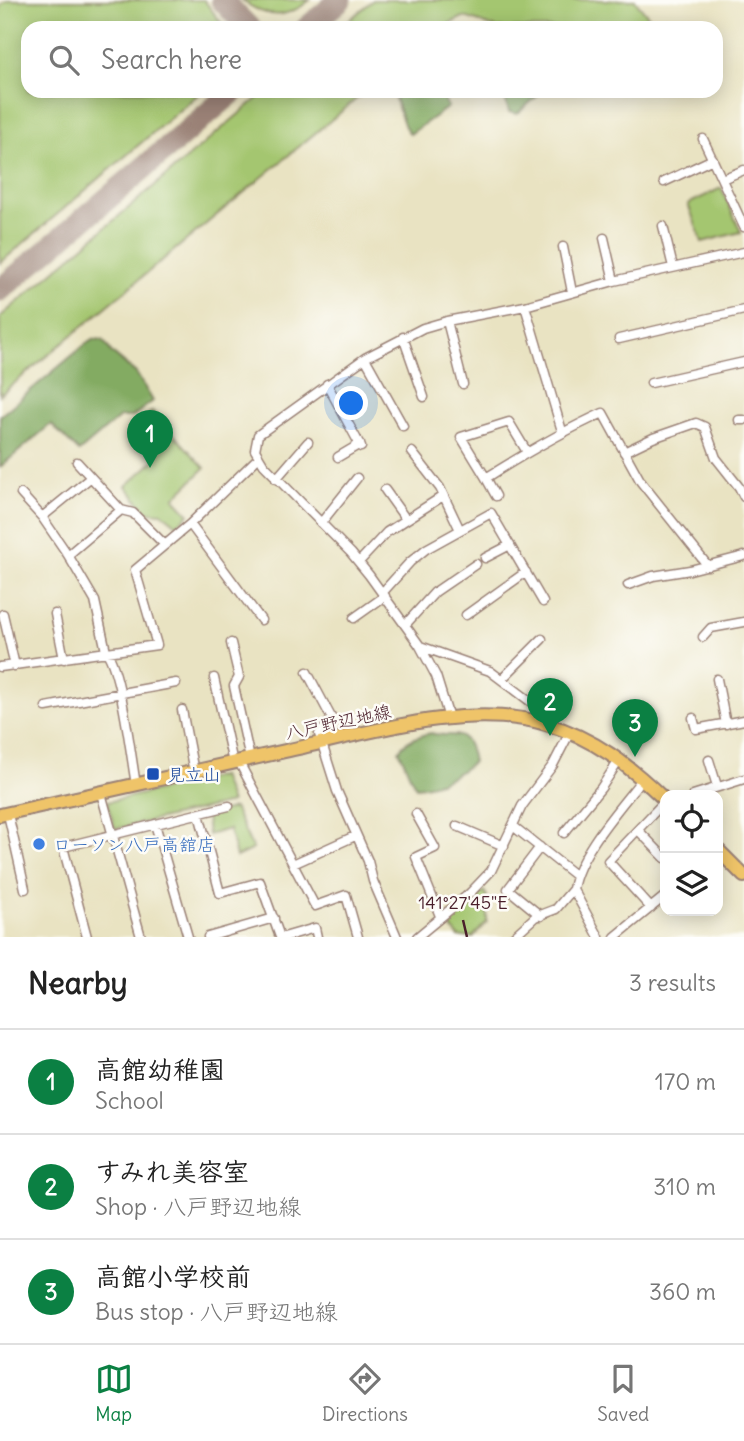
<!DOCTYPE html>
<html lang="en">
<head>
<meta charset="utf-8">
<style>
	:root { --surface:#fff; --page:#f6f6f6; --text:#222; --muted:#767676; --line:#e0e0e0; --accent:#0b8043 }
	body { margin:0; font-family:Delius,"Klee One",sans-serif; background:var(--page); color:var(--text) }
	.controls { position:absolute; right:21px; bottom:21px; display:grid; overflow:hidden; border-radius:14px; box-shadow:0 4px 18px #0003 }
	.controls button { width:63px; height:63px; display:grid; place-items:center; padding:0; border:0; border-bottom:2px solid var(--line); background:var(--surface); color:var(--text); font:35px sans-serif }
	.you { position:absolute; left:352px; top:404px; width:24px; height:24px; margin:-18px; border:5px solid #fff; border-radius:50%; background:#1a73e8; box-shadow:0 0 0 10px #1a73e833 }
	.badge { display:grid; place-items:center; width:46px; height:46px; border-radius:50%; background:var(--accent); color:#fff; font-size:23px; font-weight:700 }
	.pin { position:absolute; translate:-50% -58px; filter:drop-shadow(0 2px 4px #0008) }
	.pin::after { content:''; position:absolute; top:37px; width:24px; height:21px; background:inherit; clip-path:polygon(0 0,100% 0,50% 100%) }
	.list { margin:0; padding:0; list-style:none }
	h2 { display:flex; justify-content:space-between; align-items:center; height:91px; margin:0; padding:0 28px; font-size:30px }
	h2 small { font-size:23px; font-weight:400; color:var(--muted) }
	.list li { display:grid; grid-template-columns:46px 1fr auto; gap:21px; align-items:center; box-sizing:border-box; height:105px; padding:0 28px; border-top:2px solid var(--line) }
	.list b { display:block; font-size:26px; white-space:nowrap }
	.list p { margin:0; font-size:23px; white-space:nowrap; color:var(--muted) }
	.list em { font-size:23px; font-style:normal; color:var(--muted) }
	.icon { flex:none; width:38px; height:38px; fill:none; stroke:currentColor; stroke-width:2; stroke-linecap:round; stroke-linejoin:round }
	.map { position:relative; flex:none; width:744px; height:937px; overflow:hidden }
	.search { position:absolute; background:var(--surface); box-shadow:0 4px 18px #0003; left:21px; right:21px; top:21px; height:77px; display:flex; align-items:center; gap:18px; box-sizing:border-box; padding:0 24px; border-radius:21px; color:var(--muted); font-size:26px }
	.sheet { height:406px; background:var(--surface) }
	nav { display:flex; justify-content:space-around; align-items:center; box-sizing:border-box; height:98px; border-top:2px solid var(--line); background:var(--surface); font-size:19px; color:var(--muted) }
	nav a { display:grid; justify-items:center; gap:4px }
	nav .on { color:var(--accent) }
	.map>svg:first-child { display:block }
	.green { fill:#a4c66f; stroke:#77724d; stroke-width:2 }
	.forest { fill:#83ab62; stroke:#666546; stroke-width:2 }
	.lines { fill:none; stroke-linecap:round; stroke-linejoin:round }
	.taxiway { stroke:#9a8176; stroke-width:23 }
	.street-casing { stroke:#9a8176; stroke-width:11 }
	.primary-casing { stroke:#9a8176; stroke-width:16 }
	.street { stroke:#fff; stroke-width:8 }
	.primary { stroke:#efc469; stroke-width:12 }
	.ticks { fill:none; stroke:#4a1f2b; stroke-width:2.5 }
	.transit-dot { fill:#1a4fb4; stroke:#fdfcf7; stroke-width:2.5 }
	.shop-dot { fill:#3f7fe0; stroke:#fdfcf7; stroke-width:2.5 }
	.labels { text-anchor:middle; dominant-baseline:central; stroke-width:5; stroke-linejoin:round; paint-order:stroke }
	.street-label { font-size:18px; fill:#4a1f2b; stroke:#fdfcf7 }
	.transit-label { font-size:18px; fill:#164399; stroke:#fdfcf7; text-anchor:start }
	.shop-label { font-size:18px; fill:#366cbe; stroke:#fdfcf7; text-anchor:start }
	.ticks-label { font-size:18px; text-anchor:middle; fill:#4a1f2b; stroke:#fdfcf7; stroke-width:5; stroke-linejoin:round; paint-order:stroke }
</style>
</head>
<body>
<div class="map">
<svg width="744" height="937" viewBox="0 0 744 937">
	<rect width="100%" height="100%" fill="#fdfcf7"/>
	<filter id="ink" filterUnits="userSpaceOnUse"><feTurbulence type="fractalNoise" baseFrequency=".0143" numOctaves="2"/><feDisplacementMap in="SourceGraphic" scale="14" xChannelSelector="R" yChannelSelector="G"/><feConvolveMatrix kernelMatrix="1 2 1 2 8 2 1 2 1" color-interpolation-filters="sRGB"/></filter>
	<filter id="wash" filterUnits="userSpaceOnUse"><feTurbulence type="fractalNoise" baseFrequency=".00686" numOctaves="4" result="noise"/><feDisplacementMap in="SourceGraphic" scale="28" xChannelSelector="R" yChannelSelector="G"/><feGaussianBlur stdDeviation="1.57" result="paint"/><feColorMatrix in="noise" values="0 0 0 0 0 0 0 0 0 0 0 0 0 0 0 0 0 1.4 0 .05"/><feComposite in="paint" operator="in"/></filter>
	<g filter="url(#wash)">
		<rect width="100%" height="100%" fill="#e9e3c2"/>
		<path class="green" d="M8,0H204L225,28H28V91H202L0,263V6Z
			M242,0H310C286,20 266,19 242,0Z
			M373,0H635L658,28H497L468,18H461L441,28H340Z
			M266,91H366L0,395V317Z
			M721,188L741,232L702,242L688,204Z
			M152,411L205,468L174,498L189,514L177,525L162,513L147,512L126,486L155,460L146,442L148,433L139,423Z
			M221,776L231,803L115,829L107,802Z
			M234,808L253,849L236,857L229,829L208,835L206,816Z
			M484,891L487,896V922L473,937H459L445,921Z"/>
		<path class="forest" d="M400,91H440L448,107L410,134L405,127L394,96Z
			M503,91H543L517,114L509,112Z
			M95,339L103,340L112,353L136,373L153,401L132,417H120L79,452L51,424L0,467V416L87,343Z
			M431,733C453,740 467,723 473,762C455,776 439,785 416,787C408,775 406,763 399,751C404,741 420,735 431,733Z"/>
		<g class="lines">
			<path class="taxiway" d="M222,0L249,28
				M307,28L340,0
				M0,290L234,91"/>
		</g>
	</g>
	<g filter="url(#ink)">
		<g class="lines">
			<g class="street-casing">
				<path id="street" d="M703,139L744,227
					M722,179L744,170
					M664,182L713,159
					M663,226L673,267
					M604,238L614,281
					M563,247L572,292
					M525,306L562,431
					M447,321L463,384
					M403,337L424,397
					M619,339L744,310
					M365,358L403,426
					M651,383L744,362
					M327,384L361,447
					M739,420H744
					M412,452L440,488L460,530
					M527,452L509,422L461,437L486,478C524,454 561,432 603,413L641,482L708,566
					M624,452L653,438L696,423L705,427L716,458L739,487L744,497
					M338,457L360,444
					M77,462L121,510L133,513L165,545
					M486,478L496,496
					M276,479L308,442
					M385,490L405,518
					M21,494L42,517L68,555
					M121,510L68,555L95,601L106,651C121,671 131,756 136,785
					M42,517L90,478
					M321,523L357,478
					M190,524L261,620
					M485,558L510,545
					M359,562L387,532L443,496
					M628,585L653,576L690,570L744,556
					M382,593L410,562L426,549L491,513L543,602
					M3,614L15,666
					M55,614L64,659
					M466,615L526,572
					M354,618L385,596
					M405,625L435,592L476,564
					M703,637L711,628L744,622
					M231,643L239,677L234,686L250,759
					M420,646L490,671L543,711L545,723
					M0,667L157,645L135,570L190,524L259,457
					M307,672L332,719L319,734L337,791L368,861L373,881L397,937
					M214,678L233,763
					M502,679L542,639
					M717,679L726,724
					M46,707L176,683
					M182,710L194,772
					M449,718L436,676L420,646L369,575L351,553L264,465L255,450L258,435L365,358L423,328L447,321L525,306L614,281L744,252
					M693,718L696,729L744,720
					M709,760L717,786
					M239,762L315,906L346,895L358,937
					M101,793L141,937
					M693,795L744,779
					M8,814L25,889
					M199,814L220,893L260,882L280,937
					M416,814L435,848L416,857L440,916
					M155,824L188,937
					M457,826L504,846
					M513,826L576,876
					M638,830L665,858
					M564,833L601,788L620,759
					M540,847L508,889L541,916
					M293,864L355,836
					M651,908L608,861L665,801
					M87,937L63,847L229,806
					M208,937L274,918
					M284,937L315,928L317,937
					M417,937L470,893L491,871L522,806L553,765L570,732
					M513,937L535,917L556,909L573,889
					M599,937L573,889C579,852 620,808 643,778
					M615,937L665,896"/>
			</g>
			<g class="primary-casing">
				<path id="primary" d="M0,815C95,794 190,772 285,751C364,734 466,701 546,724C594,738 630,766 665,800
					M718,850L744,876"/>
			</g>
			<use href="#street" class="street"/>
			<use href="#primary" class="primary"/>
		</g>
	</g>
	<path class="ticks" d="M463,920L467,937"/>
	<rect class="transit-dot" x="146" y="767" width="14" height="14" rx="3.5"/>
	<circle class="shop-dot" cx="39" cy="844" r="7"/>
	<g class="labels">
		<g class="street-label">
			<text transform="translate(338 722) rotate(-12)">八戸野辺地線</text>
		</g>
		<g class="transit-label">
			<text x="167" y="774">見立山</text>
		</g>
		<g class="shop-label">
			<text x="53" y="844">ローソン八戸高舘店</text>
		</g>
	</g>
	<g class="ticks-label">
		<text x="463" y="909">141°27'45"E</text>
	</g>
</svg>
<div class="controls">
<button><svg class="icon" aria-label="locate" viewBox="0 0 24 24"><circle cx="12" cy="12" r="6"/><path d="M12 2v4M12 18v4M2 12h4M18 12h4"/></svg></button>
<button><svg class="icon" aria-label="layers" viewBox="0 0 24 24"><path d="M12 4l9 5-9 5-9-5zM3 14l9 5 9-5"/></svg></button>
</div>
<div class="you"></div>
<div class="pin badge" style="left:150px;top:468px">1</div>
<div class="pin badge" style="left:550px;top:736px">2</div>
<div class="pin badge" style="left:635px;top:757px">3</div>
<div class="search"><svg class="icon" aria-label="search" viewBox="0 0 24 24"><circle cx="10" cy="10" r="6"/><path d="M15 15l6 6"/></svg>Search here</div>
</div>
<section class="sheet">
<h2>Nearby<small>3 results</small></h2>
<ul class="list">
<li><span class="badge">1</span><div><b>高館幼稚園</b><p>School</p></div><em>170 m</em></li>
<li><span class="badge">2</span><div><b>すみれ美容室</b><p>Shop · 八戸野辺地線</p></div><em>310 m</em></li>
<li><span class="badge">3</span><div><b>高館小学校前</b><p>Bus stop · 八戸野辺地線</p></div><em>360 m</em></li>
</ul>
</section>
<nav>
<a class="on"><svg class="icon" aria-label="map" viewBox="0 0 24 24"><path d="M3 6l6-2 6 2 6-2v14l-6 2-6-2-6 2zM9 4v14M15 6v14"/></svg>Map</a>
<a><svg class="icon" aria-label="directions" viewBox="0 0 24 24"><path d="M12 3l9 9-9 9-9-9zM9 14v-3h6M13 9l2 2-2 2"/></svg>Directions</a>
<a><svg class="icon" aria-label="saved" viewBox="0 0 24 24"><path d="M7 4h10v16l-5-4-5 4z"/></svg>Saved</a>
</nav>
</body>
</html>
